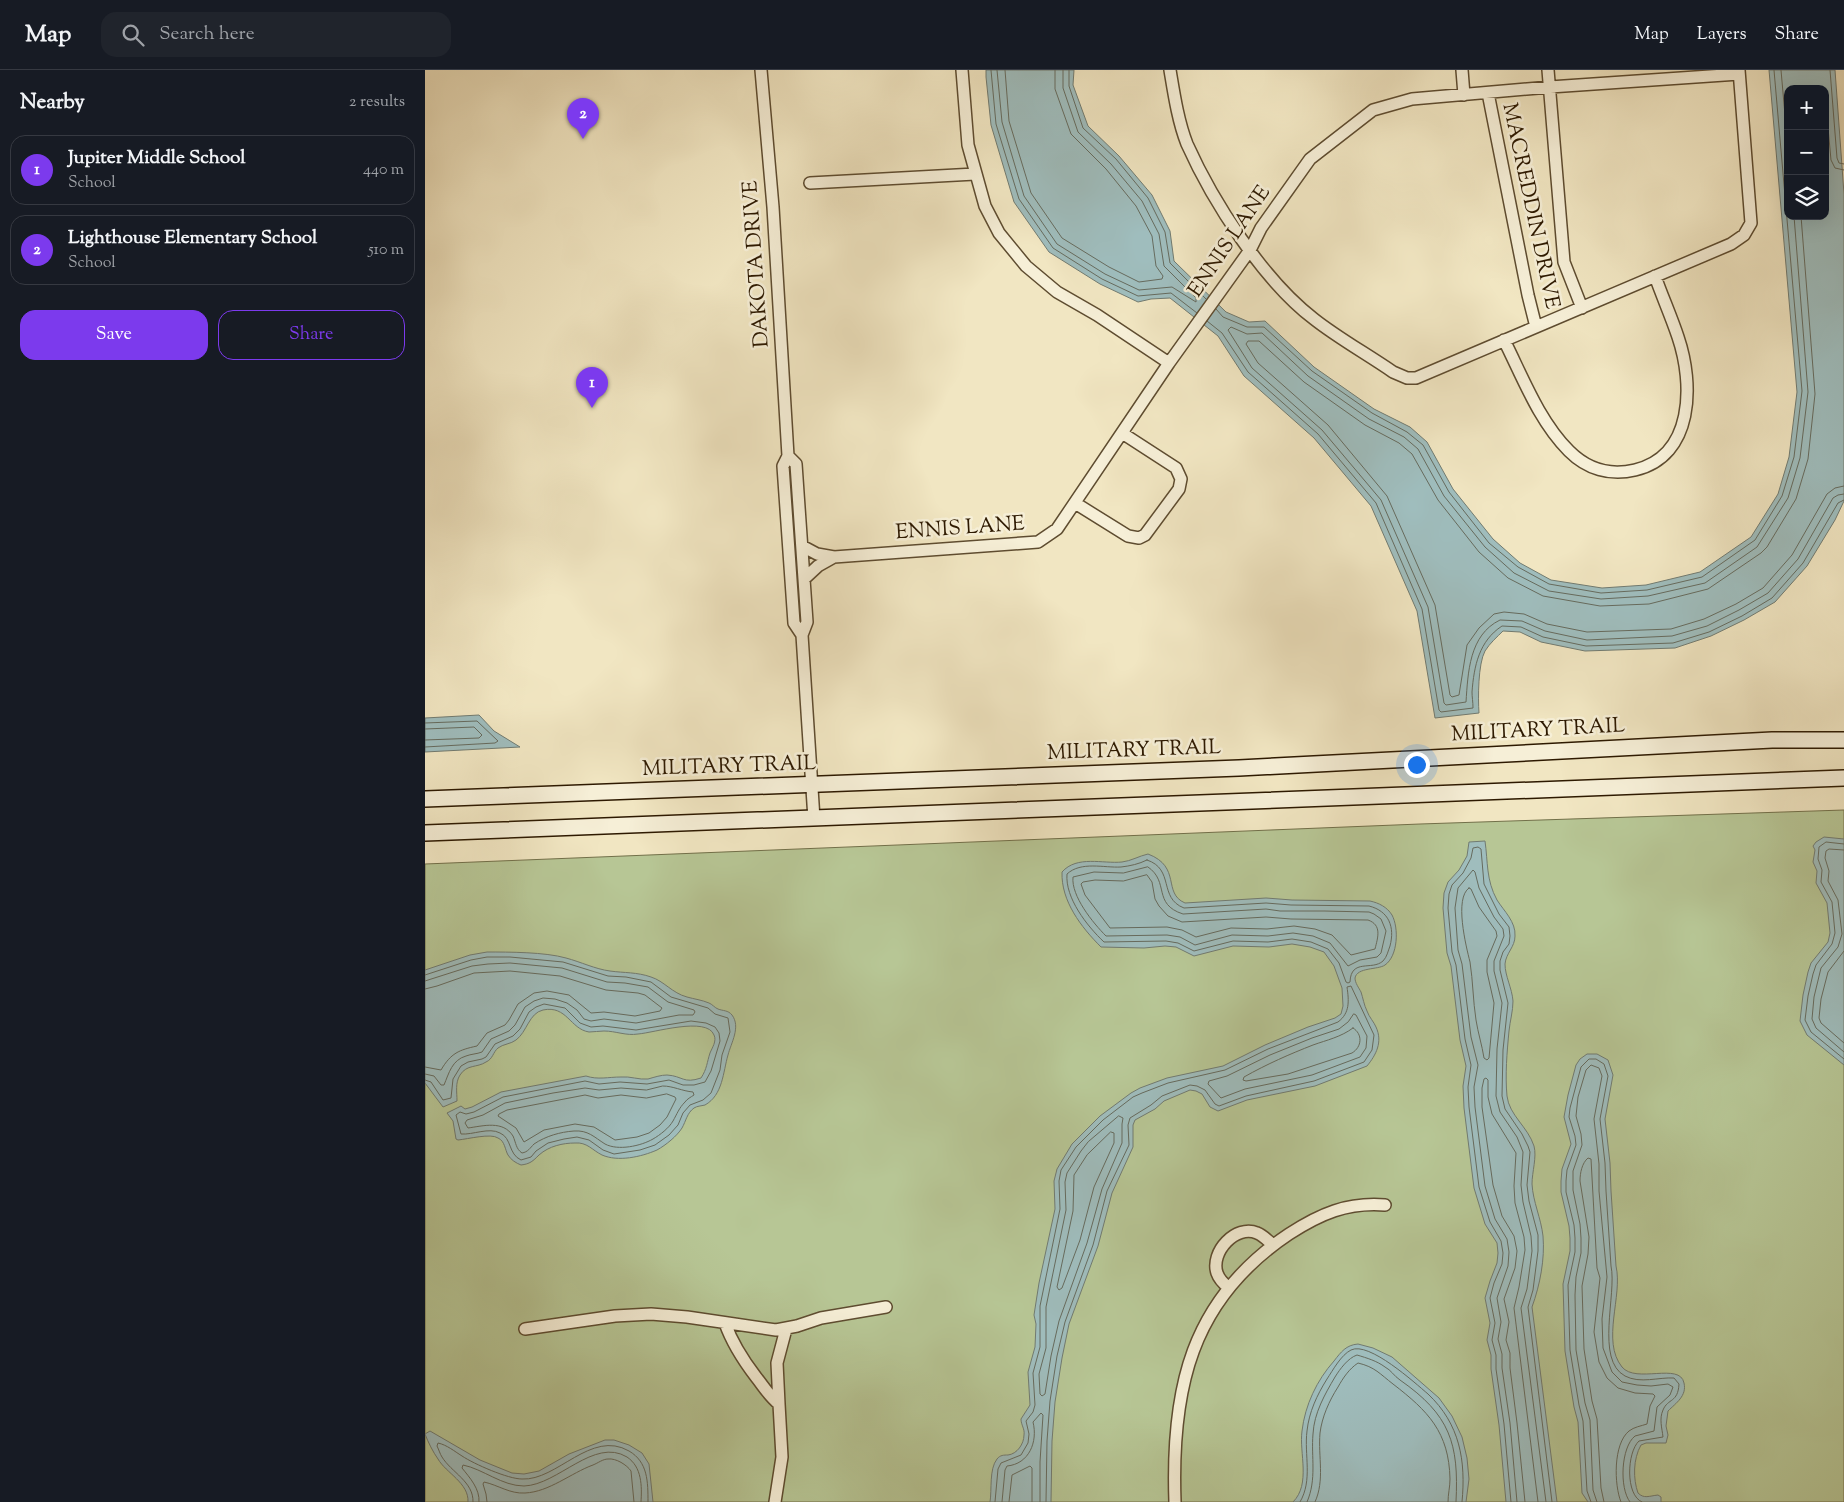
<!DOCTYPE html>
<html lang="en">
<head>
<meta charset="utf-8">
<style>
	:root { --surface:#171b24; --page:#20242c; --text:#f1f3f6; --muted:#9ea1a6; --line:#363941; --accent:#7c3aed }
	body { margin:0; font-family:"Sorts Mill Goudy",serif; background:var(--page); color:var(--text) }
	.controls { position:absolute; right:15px; top:15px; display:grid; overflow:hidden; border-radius:10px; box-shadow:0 5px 20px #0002 }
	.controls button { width:45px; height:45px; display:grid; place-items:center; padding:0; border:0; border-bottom:1px solid var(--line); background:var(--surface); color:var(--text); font:25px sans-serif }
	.you { position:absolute; left:991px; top:694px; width:18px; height:18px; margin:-12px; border:4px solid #fff; border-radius:50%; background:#1a73e8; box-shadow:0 0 0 8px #1a73e833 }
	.badge { display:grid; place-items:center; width:32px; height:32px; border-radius:50%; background:var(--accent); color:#fff; font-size:16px; font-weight:700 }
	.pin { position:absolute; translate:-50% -41px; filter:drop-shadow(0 1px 2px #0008) }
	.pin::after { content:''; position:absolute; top:26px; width:18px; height:15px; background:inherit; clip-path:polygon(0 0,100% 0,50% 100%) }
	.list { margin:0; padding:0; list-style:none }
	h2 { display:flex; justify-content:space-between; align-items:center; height:65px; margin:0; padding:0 20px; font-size:21px }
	h2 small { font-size:16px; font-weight:400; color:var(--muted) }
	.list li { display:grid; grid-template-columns:32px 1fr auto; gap:15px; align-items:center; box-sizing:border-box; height:70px; margin:0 10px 10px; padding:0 10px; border:1px solid var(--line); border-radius:15px }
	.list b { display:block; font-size:19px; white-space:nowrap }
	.list p { margin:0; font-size:16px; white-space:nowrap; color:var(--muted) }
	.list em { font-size:16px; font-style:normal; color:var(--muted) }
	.actions { display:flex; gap:10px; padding:15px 20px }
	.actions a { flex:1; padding:11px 0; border:1px solid var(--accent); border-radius:15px; text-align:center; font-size:18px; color:var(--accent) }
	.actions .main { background:var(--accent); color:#fff }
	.icon { flex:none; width:28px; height:28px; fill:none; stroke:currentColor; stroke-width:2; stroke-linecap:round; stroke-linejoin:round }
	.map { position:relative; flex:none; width:1419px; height:1432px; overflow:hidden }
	header { display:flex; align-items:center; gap:30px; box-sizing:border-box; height:70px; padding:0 25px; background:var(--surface); border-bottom:1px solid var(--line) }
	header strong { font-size:24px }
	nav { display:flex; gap:28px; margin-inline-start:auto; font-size:18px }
	.search { width:350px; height:45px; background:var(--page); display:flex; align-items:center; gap:12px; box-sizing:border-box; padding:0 18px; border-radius:15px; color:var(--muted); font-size:19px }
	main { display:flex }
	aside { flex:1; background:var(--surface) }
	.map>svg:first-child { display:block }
	.green { fill:#b7c695; stroke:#72704a }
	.water { fill:#9fbdbd; stroke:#717b71; fill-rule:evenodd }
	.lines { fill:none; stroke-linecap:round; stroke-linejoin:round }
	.shore { stroke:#666b5e; stroke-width:1 }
	.minor-casing { stroke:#5e4c30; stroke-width:14 }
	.secondary-casing { stroke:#2d1900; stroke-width:18 }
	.minor { stroke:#f6efd7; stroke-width:11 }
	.secondary { stroke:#f6efd7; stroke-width:15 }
	.labels { text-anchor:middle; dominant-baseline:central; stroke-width:5; stroke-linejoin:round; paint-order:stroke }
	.street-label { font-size:21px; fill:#2d1900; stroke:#f6efd7 }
</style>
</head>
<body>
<header>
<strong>Map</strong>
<div class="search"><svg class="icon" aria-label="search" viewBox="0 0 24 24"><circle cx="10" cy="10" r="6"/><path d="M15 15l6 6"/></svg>Search here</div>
<nav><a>Map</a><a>Layers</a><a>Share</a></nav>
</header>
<main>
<aside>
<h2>Nearby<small>2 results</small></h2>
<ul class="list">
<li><span class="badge">1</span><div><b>Jupiter Middle School</b><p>School</p></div><em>440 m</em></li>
<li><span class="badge">2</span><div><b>Lighthouse Elementary School</b><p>School</p></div><em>510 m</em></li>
</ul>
<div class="actions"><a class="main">Save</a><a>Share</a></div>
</aside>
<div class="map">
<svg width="1419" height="1432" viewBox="0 0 1419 1432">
	<rect width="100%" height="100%" fill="#f1e6c2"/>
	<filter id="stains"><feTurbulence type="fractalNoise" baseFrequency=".004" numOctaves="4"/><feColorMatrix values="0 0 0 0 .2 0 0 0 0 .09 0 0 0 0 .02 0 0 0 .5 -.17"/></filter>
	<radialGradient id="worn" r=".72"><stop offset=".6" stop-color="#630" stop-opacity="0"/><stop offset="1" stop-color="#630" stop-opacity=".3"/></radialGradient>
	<path class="green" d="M1419,740V1432H0V794L995,754Z"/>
	<path class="water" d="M561,0H649L648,15L663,56L694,86L727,125L745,161L749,191L801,242L824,252L840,251L889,297L949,339L985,357L1002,372L1028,419L1068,469L1095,493L1126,510L1177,518L1221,515L1275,502L1326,467L1353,424L1364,387L1372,322L1344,0H1410L1419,124V431L1410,450L1382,496L1350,532L1319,550L1286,566L1250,578L1160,581L1116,572L1095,562L1078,561C1072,567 1065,573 1060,581C1053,594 1053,628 1054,643L1010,648L992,541L946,436L889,368L819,306L793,266L745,228L726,229L713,232L675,214L624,182L589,132L566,55L561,7ZM1363,19H1400V146H1363Z
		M54,645L69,661L95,677L0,682V648Z
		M1399,767L1419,769V995L1382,965L1375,951L1378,925L1383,902L1386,893L1403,872L1405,863L1402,833L1391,813L1392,801L1388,792L1390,780L1388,776L1391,772Z
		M1060,771C1063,792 1061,810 1072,830C1079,841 1091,852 1090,866C1090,877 1081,883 1080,894C1080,906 1087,918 1088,931C1088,941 1085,951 1084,961C1082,982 1080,1005 1082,1026C1084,1045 1103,1057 1109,1076C1112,1087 1107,1102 1107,1114C1108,1132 1116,1148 1118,1166C1120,1189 1115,1215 1107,1237L1132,1432H1081L1074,1355L1066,1299V1285L1062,1270L1065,1253L1060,1228L1065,1211L1072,1193L1073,1183L1072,1173L1060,1154L1049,1118L1039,1038L1038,1016L1041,996L1035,970L1026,896L1022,883L1018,838L1019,823L1023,812L1034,800L1042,786L1044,772Z
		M723,784C757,797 737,823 760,833L841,828L867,830L945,831C954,833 962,837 967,845C974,858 973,886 960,895C953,900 932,897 930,908C930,913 934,918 936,922C938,928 939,935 942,941C944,947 949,952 951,957C958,972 951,985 942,996L890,1016L822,1030L793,1041L785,1037L777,1024L771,1021L765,1020L739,1031L730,1039L710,1050L708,1055V1077L687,1123L673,1176L644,1254L637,1288L630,1332L627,1371L626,1432H565C567,1420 564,1399 572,1389C575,1385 579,1385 583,1385C592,1384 599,1374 599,1365C600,1359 596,1355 596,1349L605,1335L603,1302L610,1277L611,1254L609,1245L614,1213L630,1139L629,1111L632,1099L647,1074L675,1046L706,1023L715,1018L742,1008L798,996L840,975L883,957L910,948L916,944L918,936L917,918L909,896L899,882L885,877L867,874L844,877L808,876L769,886L751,877L740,876L719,878L676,877C656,857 636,831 637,802C652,785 678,794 697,792C706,791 714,786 723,784Z
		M62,882C84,882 120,882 141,888C156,892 170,899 185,901C199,903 212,902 226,907C239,911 247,923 262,927C269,929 277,930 284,933C287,934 290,938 293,939C298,941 303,940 307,945C316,957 306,973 303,985C298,1002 298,1025 280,1035C276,1036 272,1036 269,1038C262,1043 261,1051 257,1058C252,1066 241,1075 232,1080C216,1087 193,1092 177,1085C167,1080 162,1072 150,1073C138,1073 124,1076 114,1085C108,1091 105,1094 96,1095C91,1093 86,1090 83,1085C80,1080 80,1071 73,1068C66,1063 43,1069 33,1070L31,1069L28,1051L22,1043L36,1036L40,1039L47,1037L76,1022L161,1006C173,1010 183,1007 196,1007C205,1006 214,1010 223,1009C230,1007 236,1005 242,1005C258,1006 258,1014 276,1008C282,999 282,992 285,983C287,978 292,971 289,965C282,946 228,963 213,964C201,966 191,961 179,961C174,961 169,962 164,962C145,959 142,935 118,940C104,943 102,962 91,970C86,974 78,974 73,978C68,982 68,989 61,992C52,998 42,994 35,1005C30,1013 32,1022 32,1031L18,1037L0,1013V900L45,885Z
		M1162,984H1172L1183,990L1188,1005L1180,1049L1185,1093L1186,1121L1191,1196C1198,1226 1176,1271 1197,1297C1211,1314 1255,1292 1259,1313C1262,1326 1251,1333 1243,1341L1241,1356L1243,1365L1241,1373H1221L1216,1375C1208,1389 1208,1409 1213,1423C1219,1429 1224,1426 1233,1425L1236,1427V1432H1163L1157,1423L1153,1352L1149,1337L1140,1281L1138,1214L1145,1181V1168L1144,1156L1136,1122V1111L1137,1099L1146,1074L1139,1047L1143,1025L1151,995L1155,989Z
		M933,1274L948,1278L967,1287L1014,1328L1027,1346L1037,1367L1042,1388L1044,1409L1041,1432H868C886,1414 874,1383 877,1361C880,1335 892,1310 909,1291C916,1282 921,1275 933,1274Z
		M5,1361L55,1390L87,1403L99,1404L114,1401L144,1384L180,1370H189L204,1375L217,1383L224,1394L228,1432H43C44,1413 21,1403 13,1389C8,1382 3,1372 0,1364Z"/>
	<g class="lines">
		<path class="shore" d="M566,0L571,54L594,129L628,178L677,209L713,226L746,223L772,243
			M572,0L577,52L599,126L632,174L680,204L714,220L747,217L771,232V228L739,196L734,164L717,131L686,94L653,62L638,18V0
			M580,0L584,51L606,123L637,168L684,197L714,212L737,209L738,206L731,196L727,166L711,136L681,99L646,64L630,19V0
			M644,0V16L658,58L691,89L723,128L740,162L745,193L781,229
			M1356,0L1363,79
			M1405,0L1412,88L1414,93L1419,94
			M1400,25L1406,90L1410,98L1419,100
			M1369,146L1383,322L1375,388L1363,428L1332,477L1280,513L1223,526L1176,529L1124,521L1089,503L1060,477L1019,426L993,379L979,367L944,349L883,306L837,263L822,264L806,257L803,260L827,298L897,360L956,430L1003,537L1019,633L1021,635L1041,632C1043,603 1044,565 1075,550L1097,551L1120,561L1162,570L1247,566L1282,556L1314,540L1343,523L1373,489L1408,428L1413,425L1419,424
			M1376,146L1390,324L1383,389L1371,429L1342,477L1336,483L1283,519L1224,534L1175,536L1118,526L1083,508L1054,482L1013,430L987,384L974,373L940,355L879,312L834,271H823L821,274L833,293L903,355L962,426L1010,535L1025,625L1027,627L1034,625L1042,575L1054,558L1069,544L1079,542L1099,544L1122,554L1162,562L1246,559L1279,549L1311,534L1338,518L1367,485L1402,424L1410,418L1419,416
			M791,239L798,247L822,257H839L887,301L947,343L982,362L998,375L1024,422L1064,473L1093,497L1124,514L1176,523L1222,520L1277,507L1330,470L1357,426L1369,387L1377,321L1349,0
			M782,251L797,263L823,302L893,364L951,433L997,539L1014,640L1016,642L1048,638C1048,632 1047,627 1047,622C1049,596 1054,571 1077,556L1096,557L1118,567L1161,576L1248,573L1284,562L1317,546L1347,528L1378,493L1413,433L1419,430
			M0,653L52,651L73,671L70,673L0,677
			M0,659L49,657L57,665L54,668L0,670
			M1419,774L1401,772L1394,777L1393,789L1397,800L1396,812L1407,832L1410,863L1407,874L1391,895L1388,904L1383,926L1380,950L1386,962L1419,989
			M1419,780L1404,779L1401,781L1400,788L1404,801L1403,811L1413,830L1417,864L1413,877L1396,898L1389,927L1387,949L1391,958L1419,982
			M722,790C750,799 733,828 759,838L841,833L866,835L944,836C964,841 970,857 965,876C963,881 962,887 958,891C947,901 926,888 925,912L923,913L921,912L914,893L903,879L886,872L867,869L843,872L808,871L769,881L753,873L741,871L679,872C662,856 640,828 642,804C656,791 679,798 696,797C705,796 714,794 722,790Z
			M723,797C745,812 727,834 758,844L841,839L855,841H899L944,842L949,844L956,849L961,861L956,883L952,887L935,890L923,896L905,873L888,866L868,863L843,866L807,865L770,875L755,867L742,865L681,866C668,853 646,826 648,807L669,802L698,803Z
			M722,805L727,812L730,829L734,836L743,846L757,852L841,847L866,849L943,850C957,855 953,867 950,879L926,885L907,865L890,859L869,856L842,859L806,858L771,867L757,860L742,857L685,858L660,825L656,814L658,812L670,810L698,811Z
			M1044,818L1046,819L1054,837L1071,861L1072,866L1062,890V902L1069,933L1064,988L1062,990L1059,988C1057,975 1053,963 1051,950C1048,931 1048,911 1045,892C1041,876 1029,828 1044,818Z
			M1419,881L1403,902L1396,929L1394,948L1396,953L1419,973
			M0,905L46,890L62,887H85L138,892L183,906L201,907L226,912L246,927L283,938L290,944L303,948L305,962L297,985L295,1000L286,1023L278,1030L265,1035L258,1043L253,1055L244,1065L230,1075L215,1080L189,1084L178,1080L164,1070L152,1067L139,1069L123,1073L111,1081L106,1087L96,1090C83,1084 87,1068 75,1063C64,1057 48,1065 36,1064L31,1045L35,1042L41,1044L49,1042L78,1027L160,1011L174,1014L195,1012L222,1014L244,1010L258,1015H269L280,1012L286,1001L295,971L294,963L290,957L281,953L266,951L211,960L178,956L166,957L155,953L140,938L119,934L111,937L104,942L95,959L88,966L70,974L61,987L57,989L43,992L36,996L28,1009L26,1028L18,1030L6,1012L0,1010
			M0,911L47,896L63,894L85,893L137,898L182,912L200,913L223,917L243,932L269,940L270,942L268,945H254L211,953L179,949L166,951L159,949L152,940L142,933L130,929L118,928L109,931L100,937L90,955L84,961L66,969L57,982C52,984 46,984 41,986C27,990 24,1003 19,1015H16L9,1006L0,1004
			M0,919L12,916L49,903L85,901L135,906L181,920L213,923L220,925L237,938L235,941L210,946L179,942L166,943L144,925L122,921L109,923L93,934L84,950L80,955L62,963L52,976C34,980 26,983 16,1000L0,997
			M929,944L931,945L942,966L941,978L935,987L887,1005L820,1019L796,1028L783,1014L784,1011L802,1006L845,985L887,968L914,959L923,952Z
			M928,958C938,964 937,977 927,983L863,1004L821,1011L818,1010L819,1007C842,994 865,984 888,975C902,970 916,967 928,958Z
			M238,1016C248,1016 257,1021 268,1022L269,1025C266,1027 262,1029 260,1032C254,1038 252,1044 248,1051C244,1058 235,1065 228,1069C216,1076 193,1081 180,1074C169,1067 163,1060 149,1061C135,1062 121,1066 109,1074C105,1078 103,1082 97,1083C91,1079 91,1073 88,1066C78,1050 58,1056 43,1058L40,1053L42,1050L58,1045L80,1033L128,1023L160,1018L174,1020L196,1018L221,1020Z
			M242,1024L250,1027L251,1029L242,1047L235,1055L224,1063L212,1067L190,1070L169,1057L150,1054L119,1060L99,1072L91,1058L73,1046L74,1044L82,1040L160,1025L173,1028L196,1025L221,1028Z
			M694,1046L698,1048L697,1054V1073L677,1119L662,1173L634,1251L626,1286L620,1324L617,1326L615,1324L614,1304L621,1278V1237L641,1140L640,1112L642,1103L656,1081L663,1072Z
			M686,1062L689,1063V1073L669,1117L655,1170L637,1218L634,1220L632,1217L648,1141L649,1105L662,1085Z
			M48,1432C49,1412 26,1402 17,1387C15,1384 14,1380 12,1376L13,1373C22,1375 29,1381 37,1386C49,1394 83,1409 97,1409C132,1411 166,1359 204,1381C223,1392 223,1412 223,1432
			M54,1432C55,1419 45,1408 37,1398L38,1395C58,1399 77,1416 99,1416C133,1415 169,1367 202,1387C217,1397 217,1416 216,1432
			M62,1432L61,1424L58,1414L59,1412C73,1415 85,1424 100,1423C124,1422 146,1403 168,1395C173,1393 178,1389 183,1389C191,1388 202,1395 206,1401L209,1432
			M570,1432L573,1399L576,1393L596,1385L603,1373L604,1364L601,1351L608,1342L610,1335L608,1303L615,1277V1236L635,1139L634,1111L636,1100L651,1077L678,1050L708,1027L717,1023L743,1013L800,1000L843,979L913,952C925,943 924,931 922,917L926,916L949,965L947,980L939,992L889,1011L821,1026L794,1036L790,1034L780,1020L772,1016L765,1015L737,1026L726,1035L705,1048L703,1055L704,1075L682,1121L668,1175L640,1252L632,1286L625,1331L622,1371L621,1432
			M577,1432L580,1400L582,1396C604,1394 613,1372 608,1352L616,1343L618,1345L615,1392V1432
			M584,1432L587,1405L605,1396L607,1398V1432
			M875,1432C888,1410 879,1385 882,1361C884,1342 892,1325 902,1309C908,1300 916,1285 926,1280C944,1271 990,1313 1003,1324C1035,1354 1041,1391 1037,1432
			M882,1432C892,1409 886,1387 888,1364C889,1343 900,1324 910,1307C915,1299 923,1288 932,1285C942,1288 952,1291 960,1297C966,1300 969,1306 975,1310C1025,1345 1034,1373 1031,1432
			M890,1432C900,1410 893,1387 895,1363C897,1347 904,1331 913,1317C918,1308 924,1299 933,1293C950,1297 955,1304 968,1314C1003,1341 1024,1362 1025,1409C1025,1417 1023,1424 1023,1432
			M1086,1432L1079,1354L1071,1299V1285L1067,1270L1070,1253L1065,1228L1069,1213L1077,1194L1078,1183L1076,1171L1065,1152L1054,1117L1044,1037L1043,1017L1046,995L1040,969L1031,895L1027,882L1023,838L1024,824L1027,815L1038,803L1046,788L1048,778L1053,777L1056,779L1059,814L1074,844L1084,857L1085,866L1084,874L1078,882L1075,891V900L1083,933L1078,980L1077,1026L1080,1039L1097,1064L1103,1076L1105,1082L1102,1115L1104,1131L1113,1165V1181L1108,1220L1103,1237L1127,1432
			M1092,1432L1085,1353L1077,1298V1284L1073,1269L1076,1252L1072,1228L1083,1196L1084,1182L1082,1169L1070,1149L1060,1116L1050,1037L1049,1017L1053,995L1046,967L1037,894L1033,880L1030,838L1033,818L1048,800L1050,802L1054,818L1069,847L1078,859L1079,866L1069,891V901L1077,933L1072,979L1071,1026L1075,1042L1092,1067L1098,1082L1096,1115L1098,1132L1106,1166L1107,1181L1102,1219L1096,1238L1121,1432
			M1100,1432L1092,1353L1085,1298V1283L1081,1270L1084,1252L1079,1229L1090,1198L1092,1181L1089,1166L1077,1146L1068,1115L1057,1037V1018L1059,1009L1061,1008L1063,1010V1027L1067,1044L1091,1083L1089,1116L1090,1133L1099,1167L1100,1180L1094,1217L1089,1238L1113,1432
			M1166,1432L1162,1421L1158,1351L1154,1335L1145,1280L1143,1215L1150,1182V1168L1149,1155L1141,1122V1111L1142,1100L1151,1075L1150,1066L1144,1047L1145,1038L1156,997L1164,989H1171L1179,994L1183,1006L1175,1049L1180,1093L1181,1121L1186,1196C1192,1224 1170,1290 1200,1306C1215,1314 1234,1307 1249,1308L1254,1314C1253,1333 1243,1328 1238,1340C1234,1349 1237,1358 1238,1367L1214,1371C1202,1382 1200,1425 1217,1432
			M1172,1432L1168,1420L1165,1350L1160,1333L1151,1280L1150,1225L1151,1207L1156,1183V1168L1155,1154L1148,1120V1101L1157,1075L1156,1064L1151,1046L1153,1027L1161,1000L1166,995L1174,998L1177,1006L1169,1049L1174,1094V1121L1182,1207L1177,1249L1178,1278L1187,1302L1197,1312L1212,1315L1226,1316L1243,1314L1248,1317L1245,1325L1232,1337L1229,1361L1210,1366C1196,1377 1194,1418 1205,1432
			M1179,1432L1176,1418L1172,1349L1167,1331L1159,1279L1157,1216L1163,1184L1164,1167L1155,1111C1155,1103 1157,1093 1163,1088L1166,1089L1172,1198L1175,1208L1169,1262L1174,1292L1182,1308L1193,1318L1210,1323L1228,1324L1230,1326L1225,1336L1222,1354C1216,1356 1209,1357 1204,1361C1188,1374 1189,1415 1196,1432"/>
		<g class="minor-casing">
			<path id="minor" d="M336,0L348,137L363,386L358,396L369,553L377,565
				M537,0L543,75L560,136L574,163L601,196L632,222L672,245L744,293
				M745,0C749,24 753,51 762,74C788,132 838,210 889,249C913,268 942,284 968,302L982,308H991L1306,174L1319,165L1326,153L1314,0
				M1037,0L1039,25
				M1123,0L1139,192L1157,238
				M1063,23L1103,225L1111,257
				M385,113L550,104
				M1079,270C1098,308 1114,351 1144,381C1162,399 1185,406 1210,400C1269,386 1269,314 1253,267C1246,246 1237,226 1230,206
				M363,386L371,394L382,552L377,565L389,749
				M650,433L703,466L714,468L720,465L754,419L756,409L751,398L697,363
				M377,476L392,484L409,487L613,472L632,459L744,293L825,180L836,158L885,89L948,40L987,29L1125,17L1314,4
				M379,509L393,496L409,487
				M804,1218C799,1214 794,1209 792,1203C785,1182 811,1154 832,1163C838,1165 843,1171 848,1175
				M300,1253C307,1273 318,1290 331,1307C339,1317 344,1326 354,1334L357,1387L350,1432
				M100,1259L190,1246L226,1244L262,1247L351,1260L372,1256L396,1248L461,1237
				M354,1334L352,1293L361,1259
				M750,1432C746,1320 765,1230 864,1164C895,1144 922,1132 960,1135"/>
		</g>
		<g class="secondary-casing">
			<path id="secondary" d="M0,729L814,698L1347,670H1419
				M0,763L1419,708"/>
		</g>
		<use href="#minor" class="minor"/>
		<use href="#secondary" class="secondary"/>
	</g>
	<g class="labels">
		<g class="street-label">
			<text transform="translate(1105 136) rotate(78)">MACREDDIN DRIVE</text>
			<text transform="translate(805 172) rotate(-56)">ENNIS LANE</text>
			<text transform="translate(332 194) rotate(-94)">DAKOTA DRIVE</text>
			<text transform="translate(535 459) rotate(-4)">ENNIS LANE</text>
			<text transform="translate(1113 661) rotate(-3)">MILITARY TRAIL</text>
			<text transform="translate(709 681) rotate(-2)">MILITARY TRAIL</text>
			<text transform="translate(304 697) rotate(-2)">MILITARY TRAIL</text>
		</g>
	</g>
	<rect width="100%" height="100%" filter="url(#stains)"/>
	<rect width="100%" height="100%" fill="url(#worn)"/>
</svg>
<div class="controls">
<button>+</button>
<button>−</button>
<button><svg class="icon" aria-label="layers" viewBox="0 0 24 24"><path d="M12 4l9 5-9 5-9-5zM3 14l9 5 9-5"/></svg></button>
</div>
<div class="you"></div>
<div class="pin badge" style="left:167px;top:338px">1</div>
<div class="pin badge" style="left:158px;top:69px">2</div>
</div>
</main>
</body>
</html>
